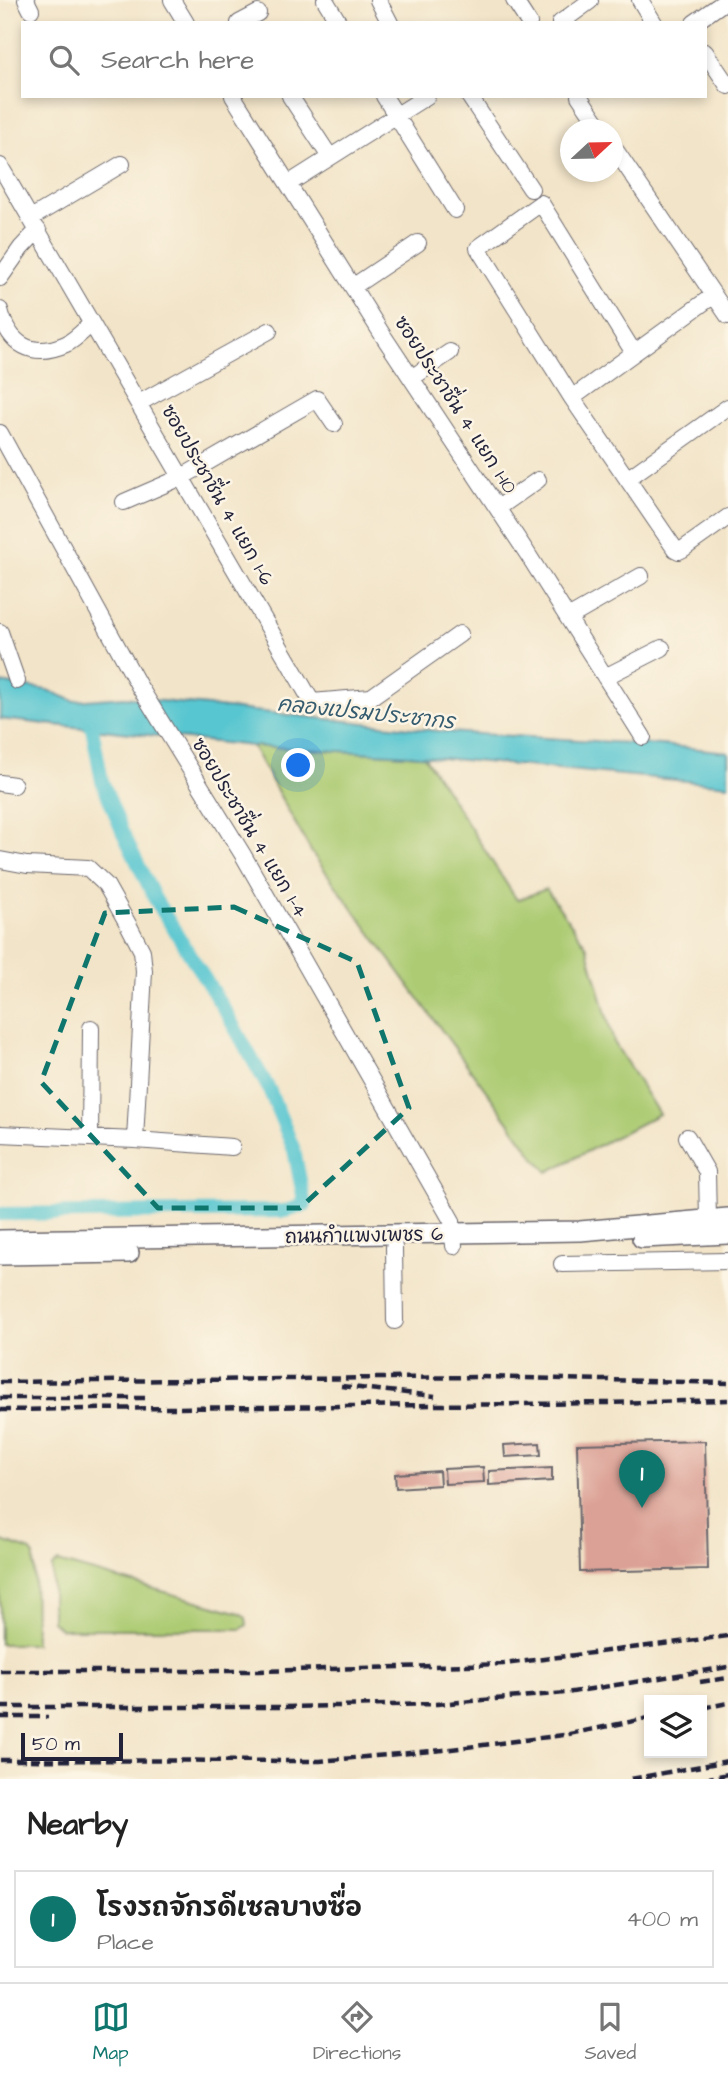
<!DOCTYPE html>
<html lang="en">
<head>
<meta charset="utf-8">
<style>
	:root { --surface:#fff; --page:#f2f2f2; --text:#222; --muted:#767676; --line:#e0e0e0; --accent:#0f766e }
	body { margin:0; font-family:"Architects Daughter","Playpen Sans Thai",sans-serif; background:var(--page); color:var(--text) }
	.controls { position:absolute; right:21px; bottom:21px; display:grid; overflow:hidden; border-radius:0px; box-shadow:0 4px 10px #0003 }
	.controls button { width:63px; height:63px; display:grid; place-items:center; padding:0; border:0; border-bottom:2px solid var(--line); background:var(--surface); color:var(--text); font:35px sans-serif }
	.compass { position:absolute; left:560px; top:119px; width:63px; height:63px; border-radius:50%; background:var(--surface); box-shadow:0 4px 10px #0003; rotate:68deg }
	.scale { position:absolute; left:21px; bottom:18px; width:102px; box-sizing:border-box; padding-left:7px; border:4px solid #22223b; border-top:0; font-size:19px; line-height:24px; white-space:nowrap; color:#22223b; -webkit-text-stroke:5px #fcf5e5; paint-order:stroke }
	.you { position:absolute; left:299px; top:766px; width:24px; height:24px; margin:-18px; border:5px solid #fff; border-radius:50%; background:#1a73e8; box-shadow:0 0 0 10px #1a73e833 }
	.badge { display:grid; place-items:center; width:46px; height:46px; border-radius:50%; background:var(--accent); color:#fff; font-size:23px; font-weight:700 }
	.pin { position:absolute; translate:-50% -58px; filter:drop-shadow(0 2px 4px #0008) }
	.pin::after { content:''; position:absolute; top:37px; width:24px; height:21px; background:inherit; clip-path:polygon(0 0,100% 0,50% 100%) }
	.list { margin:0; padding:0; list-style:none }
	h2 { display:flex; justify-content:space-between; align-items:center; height:91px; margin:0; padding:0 28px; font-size:30px }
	h2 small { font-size:23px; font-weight:400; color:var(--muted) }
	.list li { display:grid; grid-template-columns:46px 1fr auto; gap:21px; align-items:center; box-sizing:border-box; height:98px; margin:0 14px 14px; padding:0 14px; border:2px solid var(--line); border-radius:0px }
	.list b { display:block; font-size:26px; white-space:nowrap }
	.list p { margin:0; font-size:23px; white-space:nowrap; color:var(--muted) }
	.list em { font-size:23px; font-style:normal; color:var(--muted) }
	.icon { flex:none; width:38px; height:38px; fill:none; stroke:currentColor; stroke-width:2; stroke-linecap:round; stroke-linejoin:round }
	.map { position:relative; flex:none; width:728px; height:1779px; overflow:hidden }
	.search { position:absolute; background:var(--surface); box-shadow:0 4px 10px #0003; left:21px; right:21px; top:21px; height:77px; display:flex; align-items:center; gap:18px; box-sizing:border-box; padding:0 24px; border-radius:0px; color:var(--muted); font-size:26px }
	.sheet { height:203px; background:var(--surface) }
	nav { display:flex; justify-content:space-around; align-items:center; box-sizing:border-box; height:98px; border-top:2px solid var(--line); background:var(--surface); font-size:19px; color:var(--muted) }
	nav a { display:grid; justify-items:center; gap:4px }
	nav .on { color:var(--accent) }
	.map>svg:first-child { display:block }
	.green { fill:#accb72; stroke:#677656; stroke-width:2 }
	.water { fill:#59c6d0; stroke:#3e7486; stroke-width:2 }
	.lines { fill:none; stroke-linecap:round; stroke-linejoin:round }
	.canal { stroke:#59c6d0; stroke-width:14 }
	.building { fill:#dca196 }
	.minor-casing { stroke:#6b666c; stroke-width:18 }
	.tertiary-casing { stroke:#6b666c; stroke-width:22 }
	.minor { stroke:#fff; stroke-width:16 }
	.tertiary { stroke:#fff; stroke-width:19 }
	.rail { stroke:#22223b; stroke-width:4.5; stroke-dasharray:10 5; stroke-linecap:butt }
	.marked { fill:none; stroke:#0f766e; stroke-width:5; stroke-dasharray:14 9; stroke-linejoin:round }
	.labels { text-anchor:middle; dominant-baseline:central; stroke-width:5; stroke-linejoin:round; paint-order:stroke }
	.street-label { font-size:19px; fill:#22223b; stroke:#fcf5e5 }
	.water-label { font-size:21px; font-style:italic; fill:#355b6f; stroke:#fcf5e5 }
</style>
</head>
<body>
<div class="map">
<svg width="728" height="1779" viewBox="0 0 728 1779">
	<rect width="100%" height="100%" fill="#fcf5e5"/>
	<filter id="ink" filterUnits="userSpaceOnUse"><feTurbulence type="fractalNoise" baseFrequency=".0143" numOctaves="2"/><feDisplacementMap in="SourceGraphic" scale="14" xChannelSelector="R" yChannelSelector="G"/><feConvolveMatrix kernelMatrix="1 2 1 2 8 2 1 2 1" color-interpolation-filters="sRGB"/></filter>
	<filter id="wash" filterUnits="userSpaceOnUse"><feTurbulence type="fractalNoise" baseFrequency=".00686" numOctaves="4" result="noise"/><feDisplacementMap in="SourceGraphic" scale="28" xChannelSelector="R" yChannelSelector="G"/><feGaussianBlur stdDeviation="1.57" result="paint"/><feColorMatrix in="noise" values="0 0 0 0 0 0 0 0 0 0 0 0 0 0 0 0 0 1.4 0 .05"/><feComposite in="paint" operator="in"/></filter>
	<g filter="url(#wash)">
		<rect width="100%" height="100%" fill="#f2e4c8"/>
		<path class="green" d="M252,746L424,756L517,900L546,889L587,947L614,1042L659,1114L548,1172L536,1159L312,853Z
			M0,1540L31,1551L34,1556L35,1644H0Z
			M58,1562L240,1613L246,1618L247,1625L241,1629H61L52,1621V1567Z"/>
		<path class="water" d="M0,683L47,690L74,701L124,697L448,732L661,745L728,752V785L409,755L252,746L0,719Z"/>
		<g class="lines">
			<path class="canal" d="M0,1214L286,1211L305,1205L294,1150L269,1089L227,1014L155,899L122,831L102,781L89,712"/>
		</g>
		<g id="blocks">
			<path class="building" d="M705,1441L708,1569L580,1572L577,1444Z
				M540,1443L541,1455L505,1457L504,1445Z
				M483,1467L484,1482L445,1484L444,1469Z
				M552,1468V1481L489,1485V1471Z
				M439,1471L440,1485L396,1488L395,1474Z"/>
		</g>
	</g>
	<g filter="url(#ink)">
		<use href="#blocks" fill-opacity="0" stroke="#6b666c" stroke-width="2"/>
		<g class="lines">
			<g class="minor-casing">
				<path id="minor" d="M26,0L31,10
					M172,0L186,23
					M325,0L339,23
					M378,0L390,23
					M514,0L529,23
					M640,0L654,23
					M239,23L258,13
					M560,23L590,1
					M694,23L727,0
					M705,52L728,86
					M233,96L382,334L527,553L643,737
					M290,96L330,157
					M384,96L455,210
					M469,96L531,189
					M579,96L602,130
					M612,145L728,316
					M0,166L312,702L371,697L460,634
					M288,184L427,96
					M31,218L122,164
					M0,278L21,248L38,230
					M354,286L418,243
					M0,310C9,345 32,359 66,344C75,340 84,330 91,324
					M634,353L541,203L478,248L572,398L675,549L679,551L683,549L728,517
					M413,377L450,352
					M572,398L714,295
					M139,403L269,331
					M0,433L139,686L243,855L452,1221L454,1246
					M627,479L728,407
					M124,502L182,477L317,399L334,424
					M498,508L538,480
					M568,618L641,576
					M0,632L17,681
					M605,677L662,648
					M0,783L14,785
					M0,860L27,865L88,868L106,885L129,926L142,951L144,971L135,1140
					M0,1134L135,1140L232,1147
					M687,1137L707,1172L708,1220
					M90,1138L91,1028
					M394,1247L395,1321
					M562,1264L728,1261"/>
			</g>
			<g class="tertiary-casing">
				<path id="tertiary" d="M642,1238L728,1234
					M0,1240L580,1231L728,1218
					M0,1255L129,1253"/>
			</g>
			<use href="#minor" class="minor"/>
			<use href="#tertiary" class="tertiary"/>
			<path class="rail" d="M0,1382L482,1377L728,1383
				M341,1386L435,1396
				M0,1398H147
				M0,1410L610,1403L728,1400
				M0,1671H259L503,1664L728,1636
				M700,1682L728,1678
				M0,1707H285L437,1704L566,1693L728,1667
				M702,1708L728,1703
				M0,1717H48
				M0,1760L320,1761L443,1750L564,1735L649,1718
				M631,1779L728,1761
				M704,1779L728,1774"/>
		</g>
	</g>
	<path class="marked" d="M234,907L357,962L409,1108L300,1208H158L41,1082L105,913Z"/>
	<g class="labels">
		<g class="street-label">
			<text transform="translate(455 405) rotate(57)">ซอยประชาชื่น 4 แยก 1-10</text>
			<text transform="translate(217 495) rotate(60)">ซอยประชาชื่น 4 แยก 1-6</text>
			<text transform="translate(249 828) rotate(59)">ซอยประชาชื่น 4 แยก 1-4</text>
			<text transform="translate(364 1236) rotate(-1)">ถนนกำแพงเพชร 6</text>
		</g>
		<g class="water-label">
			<text transform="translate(366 713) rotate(6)">คลองเปรมประชากร</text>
		</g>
	</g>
</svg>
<div class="controls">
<button><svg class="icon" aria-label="layers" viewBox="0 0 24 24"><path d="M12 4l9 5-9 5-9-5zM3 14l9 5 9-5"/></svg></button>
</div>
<svg class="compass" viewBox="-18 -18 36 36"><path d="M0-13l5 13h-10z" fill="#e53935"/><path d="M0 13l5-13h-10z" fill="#767676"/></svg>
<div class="scale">50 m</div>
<div class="you"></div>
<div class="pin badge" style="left:642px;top:1508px">1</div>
<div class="search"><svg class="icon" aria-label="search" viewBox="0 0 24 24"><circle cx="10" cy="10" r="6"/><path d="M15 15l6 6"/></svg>Search here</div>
</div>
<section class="sheet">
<h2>Nearby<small></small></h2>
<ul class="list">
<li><span class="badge">1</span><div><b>โรงรถจักรดีเซลบางซื่อ</b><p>Place</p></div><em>400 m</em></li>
</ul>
</section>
<nav>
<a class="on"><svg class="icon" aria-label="map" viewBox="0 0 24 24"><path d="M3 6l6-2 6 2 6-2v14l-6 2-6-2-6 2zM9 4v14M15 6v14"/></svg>Map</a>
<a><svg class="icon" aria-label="directions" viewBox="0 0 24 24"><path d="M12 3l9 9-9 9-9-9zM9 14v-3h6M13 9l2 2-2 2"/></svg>Directions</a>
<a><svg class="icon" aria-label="saved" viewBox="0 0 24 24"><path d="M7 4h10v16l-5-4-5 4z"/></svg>Saved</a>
</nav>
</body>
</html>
